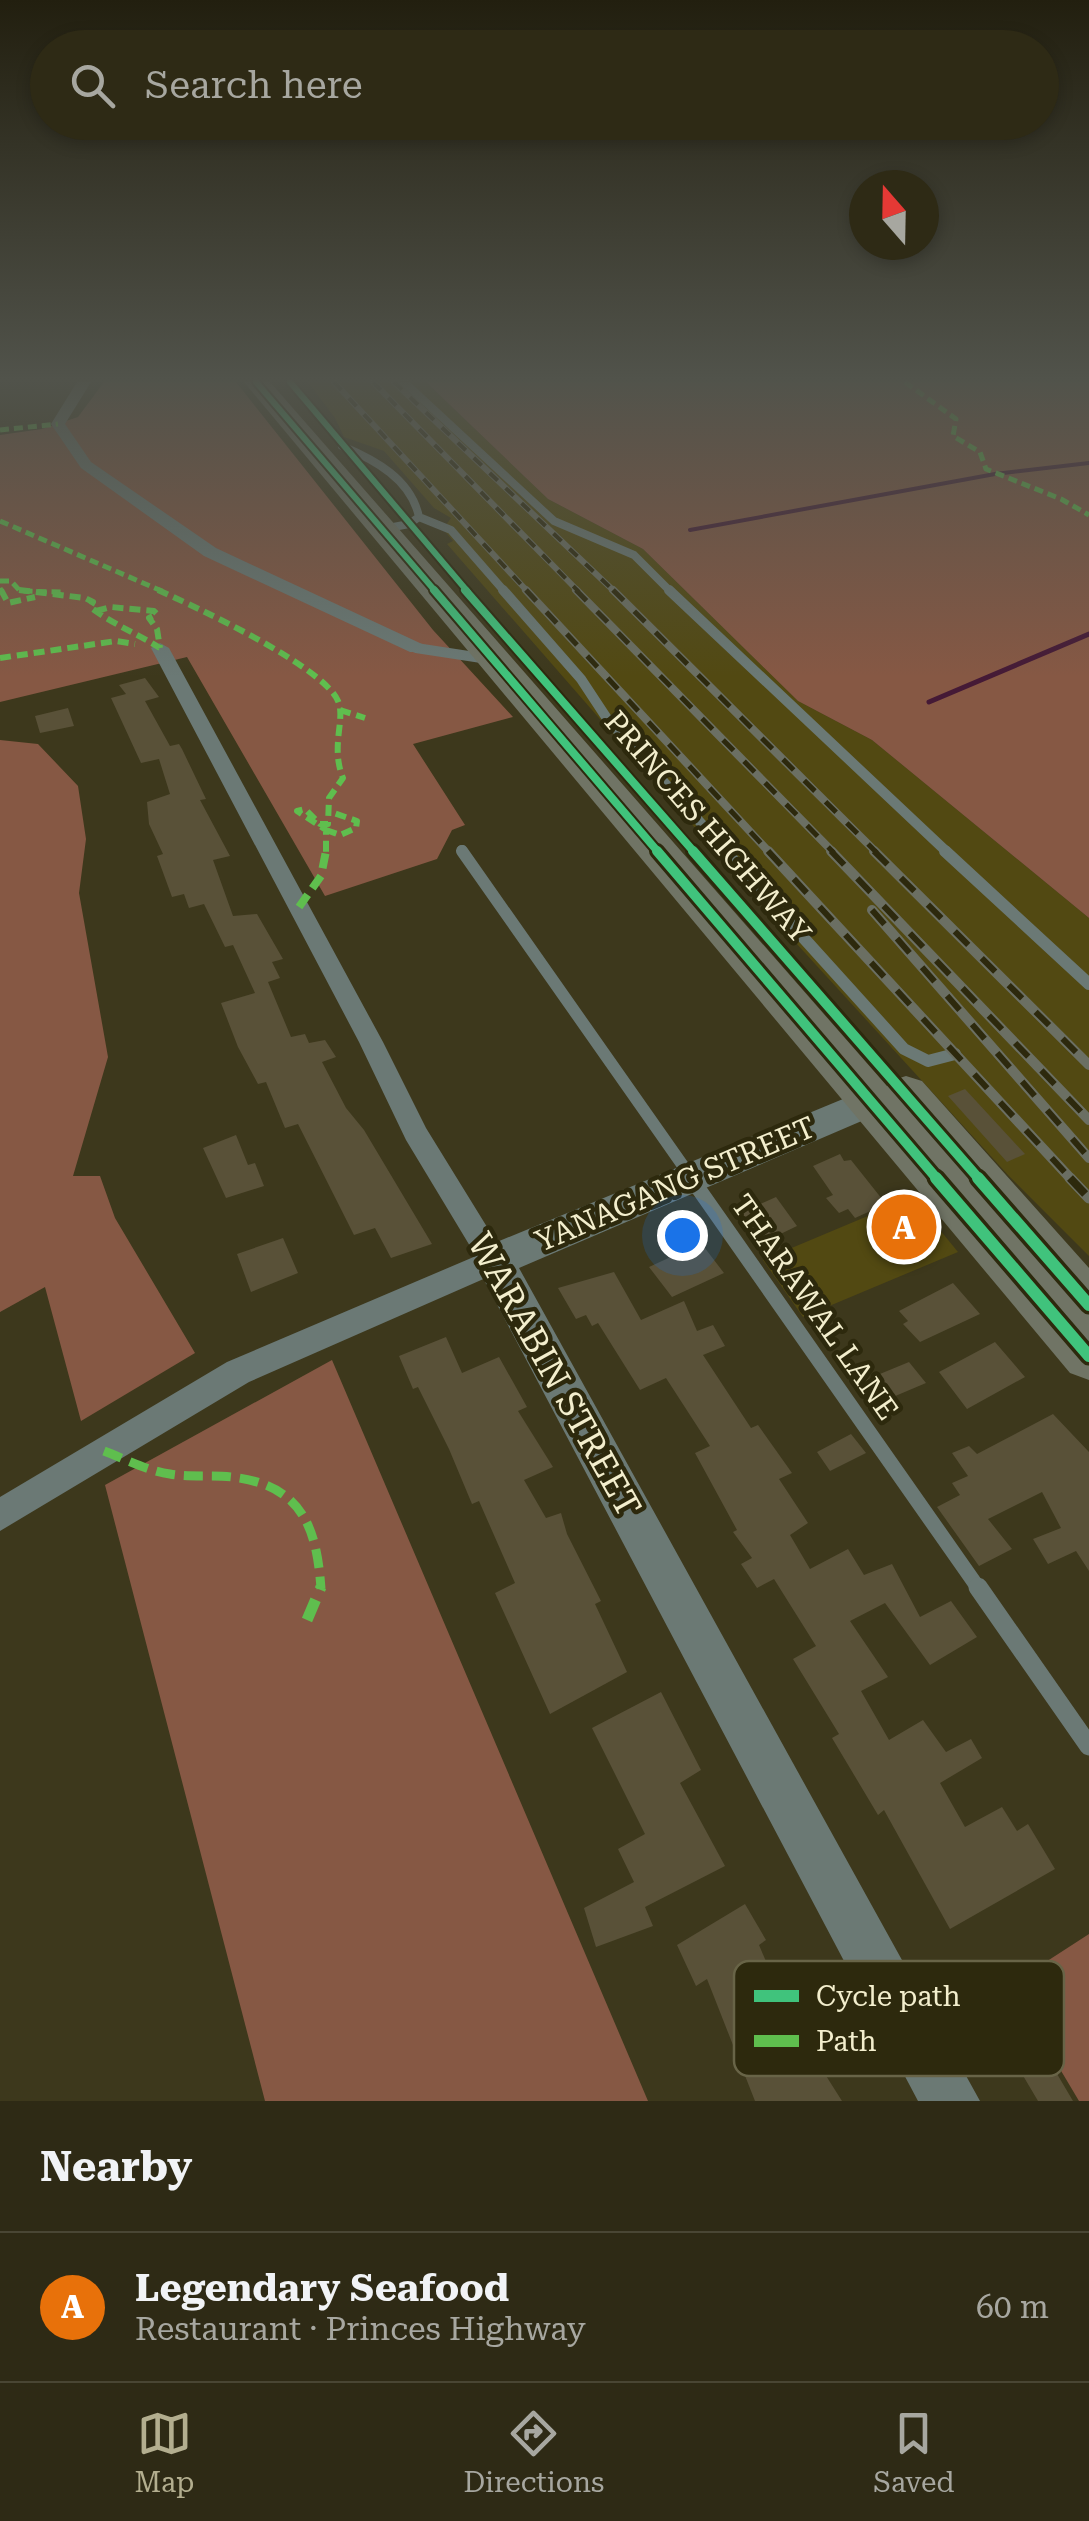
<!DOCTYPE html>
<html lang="en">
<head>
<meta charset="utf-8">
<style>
	:root { --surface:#2e2a15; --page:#3a3622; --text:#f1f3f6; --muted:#a7a7a0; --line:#494634; --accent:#b3ae8f }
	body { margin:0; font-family:"Roboto Serif",serif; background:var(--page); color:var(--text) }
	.compass { position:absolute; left:849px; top:170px; width:90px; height:90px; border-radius:50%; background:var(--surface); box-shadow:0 5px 15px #0003; rotate:340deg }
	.you { position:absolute; left:682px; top:1235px; width:35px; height:35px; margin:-25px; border:8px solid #fff; border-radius:50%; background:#1a73e8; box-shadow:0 0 0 15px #1a73e833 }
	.badge { display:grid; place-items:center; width:65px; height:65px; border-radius:50%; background:var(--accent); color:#fff; font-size:32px; font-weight:700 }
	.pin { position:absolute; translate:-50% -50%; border:5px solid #fff; box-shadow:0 2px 10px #0006 }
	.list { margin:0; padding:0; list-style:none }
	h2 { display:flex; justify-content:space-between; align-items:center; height:130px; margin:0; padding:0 40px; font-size:42px }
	h2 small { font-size:32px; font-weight:400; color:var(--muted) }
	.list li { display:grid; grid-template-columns:65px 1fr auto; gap:30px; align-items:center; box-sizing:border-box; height:150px; padding:0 40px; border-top:2px solid var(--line) }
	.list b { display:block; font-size:38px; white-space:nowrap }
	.list p { margin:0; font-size:32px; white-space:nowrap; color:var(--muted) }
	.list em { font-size:32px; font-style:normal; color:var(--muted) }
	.icon { flex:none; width:55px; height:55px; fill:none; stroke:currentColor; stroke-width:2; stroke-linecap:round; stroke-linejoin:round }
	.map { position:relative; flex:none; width:1089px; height:2101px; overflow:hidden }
	.search { position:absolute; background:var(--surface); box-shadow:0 5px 15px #0003; left:30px; right:30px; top:30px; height:110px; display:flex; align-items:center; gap:25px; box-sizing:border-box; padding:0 35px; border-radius:55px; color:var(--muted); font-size:38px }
	.sheet { height:280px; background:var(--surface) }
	nav { display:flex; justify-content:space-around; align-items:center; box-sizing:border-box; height:140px; border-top:2px solid var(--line); background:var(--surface); font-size:28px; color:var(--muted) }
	nav a { display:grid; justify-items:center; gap:5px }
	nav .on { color:var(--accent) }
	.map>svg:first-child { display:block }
	.built { fill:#524912 }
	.green { fill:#865844 }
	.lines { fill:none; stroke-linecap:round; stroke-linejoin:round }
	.stream-far1 { stroke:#451a36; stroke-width:4 }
	.stream { stroke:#451a36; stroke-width:5 }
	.building { fill:#595138 }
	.lane-far4 { stroke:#6b7975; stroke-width:8 }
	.lane-far3 { stroke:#6b7975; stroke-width:10 }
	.lane-far2 { stroke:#6b7975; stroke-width:12 }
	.lane-far1 { stroke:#6b7975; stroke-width:15 }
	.lane { stroke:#6b7975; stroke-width:19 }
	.street { fill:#6b7975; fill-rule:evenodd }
	.secondary { fill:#6b7974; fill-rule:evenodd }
	.highway { fill:#707465; fill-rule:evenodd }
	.rail-far3-casing { stroke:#6b6f63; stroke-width:6 }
	.rail-far2-casing { stroke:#6b6f63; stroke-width:8 }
	.rail-far1-casing { stroke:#6b6f63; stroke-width:10 }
	.rail-casing { stroke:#6b6f63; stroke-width:11 }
	.rail-far3 { stroke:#2d290d; stroke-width:4; stroke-dasharray:11; stroke-linecap:butt }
	.rail-far2 { stroke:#2d290d; stroke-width:5; stroke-dasharray:15; stroke-linecap:butt }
	.rail-far1 { stroke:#2d290d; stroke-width:6; stroke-dasharray:19; stroke-linecap:butt }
	.rail { stroke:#2d290d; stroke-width:8; stroke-dasharray:22; stroke-linecap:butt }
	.quiet-far4 { stroke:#5fbe4e; stroke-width:5; stroke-dasharray:9 5; stroke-linecap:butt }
	.quiet-far3 { stroke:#5fbe4e; stroke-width:6; stroke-dasharray:11 6; stroke-linecap:butt }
	.quiet-far2 { stroke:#5fbe4e; stroke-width:8; stroke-dasharray:15 8; stroke-linecap:butt }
	.quiet-far1 { stroke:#5fbe4e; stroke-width:9; stroke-dasharray:19 9; stroke-linecap:butt }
	.quiet { stroke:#5fbe4e; stroke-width:11; stroke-dasharray:22 11; stroke-linecap:butt }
	.cycleway-far3-casing { stroke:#2d290d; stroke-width:10 }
	.cycleway-far2-casing { stroke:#2d290d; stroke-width:12 }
	.cycleway-far1-casing { stroke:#2d290d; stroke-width:16 }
	.cycleway-casing { stroke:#2d290d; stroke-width:19 }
	.cycleway-far3 { stroke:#40c37c; stroke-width:6 }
	.cycleway-far2 { stroke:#40c37c; stroke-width:8 }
	.cycleway-far1 { stroke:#40c37c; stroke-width:10 }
	.cycleway { stroke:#40c37c; stroke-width:12 }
	.labels { text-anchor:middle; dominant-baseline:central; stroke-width:9; stroke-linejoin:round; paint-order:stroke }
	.street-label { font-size:30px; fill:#f3eecd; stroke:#2d290d }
	.near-street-label { font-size:35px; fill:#f3eecd; stroke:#2d290d }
	.key { fill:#2d290d; stroke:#686447; stroke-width:2.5 }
	.key-label { font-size:28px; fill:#f3eecd }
</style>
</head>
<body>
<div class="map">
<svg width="1089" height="2101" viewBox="0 0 1089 2101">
	<rect width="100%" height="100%" fill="#3d381c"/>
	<path class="built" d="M308,382H426L548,499L643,549L798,701L872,740L1089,918V1256L1008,1175L785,931L447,544L453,541L443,529L451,518L434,508L384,451L344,437L335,418Z
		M913,1197L958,1252L803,1317L763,1260Z"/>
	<path class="green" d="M104,382H236L433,630L513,717L413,744L465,825L452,830L437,859L325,896L187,657L0,702V435L42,429L78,417Z
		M426,382H1089V918L872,740L798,701L643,549L548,499Z
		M0,740L38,744L78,786L86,839L79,893L108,1057L73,1176H100L115,1218L195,1353L81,1421L45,1287L0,1312Z
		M332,1360L367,1442L648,2101H265L105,1485Z
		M1089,1934V2101H1079L1010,1985Z"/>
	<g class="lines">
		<path class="stream-far1" d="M690,530L995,474L1089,463"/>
		<path class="stream" d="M929,702L1089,634"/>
	</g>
	<path class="building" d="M145,678L159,697L145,701L170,746L179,744L182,749L206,799L200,800L230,856L213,860L233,916L257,914L283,959L272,962L280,978L268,982L291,1037L305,1034L309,1043L325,1040L336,1057L322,1062L346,1108L364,1130L432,1244L391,1258L375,1228L354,1235L298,1124L285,1128L266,1082L258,1084L238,1047L221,1003L255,993L233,945L225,947L204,904L189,908L184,894L172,897L157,856L163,854L149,824L147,802L170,794L159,759L141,763L111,698L126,694L119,685Z
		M68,708L74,726L40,733L35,716Z
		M965,1089L1025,1154L1007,1162L948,1096Z
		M236,1135L248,1165L255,1163L264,1186L226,1198L203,1148Z
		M840,1154L844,1161L851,1160L886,1204L855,1218L848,1209L839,1213L826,1198L833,1195L813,1166Z
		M776,1197L797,1226L760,1244L738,1214Z
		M283,1238L298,1273L251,1292L237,1254Z
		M701,1243L724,1273L672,1297L649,1267Z
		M614,1272L641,1320L684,1301L697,1331L713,1325L725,1346L703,1355L751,1428L758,1425L792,1473L779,1479L808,1523L790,1535L810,1569L848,1549L864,1575L892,1564L920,1617L951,1601L977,1637L930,1665L885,1603L850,1621L888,1677L861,1691L889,1740L923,1720L946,1752L971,1739L982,1758L940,1783L965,1827L1002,1807L1017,1831L1028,1824L1055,1869L950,1929L884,1810L878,1815L832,1738L839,1734L793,1659L816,1646L774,1579L757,1588L741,1564L752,1558L733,1532L737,1530L695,1453L710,1446L666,1378L640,1390L598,1323L592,1326L586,1315L576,1319L558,1288Z
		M953,1283L980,1314L920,1342L903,1324L908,1321L899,1311Z
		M446,1337L462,1373L499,1357L527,1407L518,1411L553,1467L524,1480L546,1518L561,1513L567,1534L601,1601L595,1604L627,1672L550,1714L495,1593L515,1583L479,1501L472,1504L449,1449L418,1387L413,1389L399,1356Z
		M995,1342L1025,1377L967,1409L939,1372Z
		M909,1362L926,1383L874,1405L858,1383Z
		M1053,1414L1089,1452V1571L1076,1551L1048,1564L1033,1539L1061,1528L1042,1492L988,1519L1012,1549L979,1566L937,1507L960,1495L952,1483L968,1476L952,1453L969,1446L977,1454Z
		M851,1434L866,1453L830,1471L817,1452Z
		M661,1692L701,1770L680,1783L725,1866L645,1907L653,1926L596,1947L584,1908L634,1882L618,1849L645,1834L592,1728Z
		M745,1904L766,1940L759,1945L815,2076L823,2071L842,2101H755L707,1979L696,1986L677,1945Z
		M1040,2045L1073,2101H1038L1015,2062Z"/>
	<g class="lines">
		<path class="lane-far4" d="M404,382L554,521L634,555L671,592
			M342,446C375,460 411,479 419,517L409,524L383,529
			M419,517L451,530L505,592"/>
		<path class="lane-far3" d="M503,590L581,679L608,720L728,853
			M669,590L948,853
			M416,648L488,659
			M462,850L464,853"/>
		<path class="lane-far2" d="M462,851L693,1180
			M725,851L904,1049L928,1061L955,1054
			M945,851L1089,984"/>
		<path class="lane-far1" d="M691,1178L979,1589"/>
		<path class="lane" d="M978,1587L1089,1746"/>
		<path class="street" d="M77,382H91L65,424L91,462L216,548L422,644V652H410L204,556L81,468L51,424Z
			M160,643L169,648L383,1042L426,1128L508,1261L504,1270L249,1382L0,1531V1497L227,1362L476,1256L406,1140L359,1042L151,648Z"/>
		<path class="secondary" d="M872,1087L885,1091L890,1101L885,1111L519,1268L980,2101H918L474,1261L480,1249Z"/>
		<path class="highway" d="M244,382H270L887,1086L890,1081L906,1076L922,1081L1089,1268V1380L1070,1373Z"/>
		<g class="rail-far3-casing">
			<path id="rail-far3" d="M334,382L528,592
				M373,382L579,592
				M394,382L615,592"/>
		</g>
		<g class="rail-far2-casing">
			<path id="rail-far2" d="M526,590L770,853
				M576,590L834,853
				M613,590L877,853"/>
		</g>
		<g class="rail-far1-casing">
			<path id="rail-far1" d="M768,851L1072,1180
				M831,851L1089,1120
				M874,851L1089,1065
				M872,910L1089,1158"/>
		</g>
		<g class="rail-casing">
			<path id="rail" d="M1070,1178L1089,1198"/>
		</g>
		<use href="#rail-far3" class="rail-far3"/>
		<use href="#rail-far2" class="rail-far2"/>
		<use href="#rail-far1" class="rail-far1"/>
		<use href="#rail" class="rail"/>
		<path class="quiet-far4" d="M905,382L956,419L953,436L980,452L986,469L1061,499L1089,515
			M0,430L58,424
			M0,521L164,592
			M0,581H11L20,591L62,592
			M0,588L2,592"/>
		<path class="quiet-far3" d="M1,590L8,603L35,597
			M19,590L85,598L93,602L90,607C116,626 134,632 160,648
			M158,590C196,607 323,666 338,701C346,719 330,746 343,778L329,798L328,824H320L305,809L297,811L326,830V853
			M96,611L111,607L154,611L157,614L149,618L157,629L160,648
			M0,658L116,641L135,644
			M340,710L365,718
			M326,830L340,835L356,828L357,821L328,811"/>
		<path class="quiet-far2" d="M299,907L321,876L326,851"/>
		<path class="quiet-far1" d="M104,1451C125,1459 148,1471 170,1474C192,1478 216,1474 239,1478C304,1488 317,1531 321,1589"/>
		<path class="quiet" d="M307,1620L321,1587"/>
		<g class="cycleway-far3-casing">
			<path id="cycleway-far3" d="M256,382L436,592
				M290,382L468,592"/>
		</g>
		<g class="cycleway-far2-casing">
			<path id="cycleway-far2" d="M434,590L659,853
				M465,590L695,853"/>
		</g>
		<g class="cycleway-far1-casing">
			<path id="cycleway-far1" d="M657,851L938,1180
				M693,851L980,1180"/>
		</g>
		<g class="cycleway-casing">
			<path id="cycleway" d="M936,1178L1089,1356
				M978,1178L1089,1305"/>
		</g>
		<use href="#cycleway-far3" class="cycleway-far3"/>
		<use href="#cycleway-far2" class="cycleway-far2"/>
		<use href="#cycleway-far1" class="cycleway-far1"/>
		<use href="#cycleway" class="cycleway"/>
	</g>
	<linearGradient id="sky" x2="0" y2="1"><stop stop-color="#221f0f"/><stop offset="0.56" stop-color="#51534b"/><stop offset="1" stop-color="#51534b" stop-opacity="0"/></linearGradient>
	<rect width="1089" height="677" fill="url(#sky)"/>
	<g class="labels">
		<g class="street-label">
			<text transform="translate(708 827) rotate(49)">PRINCES HIGHWAY</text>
			<text transform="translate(675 1184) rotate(-23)">YANAGANG STREET</text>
			<text transform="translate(815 1307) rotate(55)">THARAWAL LANE</text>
		</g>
		<g class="near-street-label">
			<text transform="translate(554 1375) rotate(61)">WARABIN STREET</text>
		</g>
	</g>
	<rect x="734" y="1961" width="330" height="115" rx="15" class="key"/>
	<rect x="754" y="1990" width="45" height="12" fill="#40c37c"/>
	<rect x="754" y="2035" width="45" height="12" fill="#5fbe4e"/>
	<g class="key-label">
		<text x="816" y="2006">Cycle path</text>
		<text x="816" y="2051">Path</text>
	</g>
</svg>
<svg class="compass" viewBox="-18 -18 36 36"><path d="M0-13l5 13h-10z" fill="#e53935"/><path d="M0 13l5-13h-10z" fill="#a7a7a0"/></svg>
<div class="you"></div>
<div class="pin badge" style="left:904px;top:1227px;background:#e8710a">A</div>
<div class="search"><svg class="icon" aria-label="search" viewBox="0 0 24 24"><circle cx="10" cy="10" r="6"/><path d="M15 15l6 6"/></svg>Search here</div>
</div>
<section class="sheet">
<h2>Nearby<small></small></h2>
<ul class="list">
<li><span class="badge" style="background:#e8710a">A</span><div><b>Legendary Seafood</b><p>Restaurant · Princes Highway</p></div><em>60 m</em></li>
</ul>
</section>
<nav>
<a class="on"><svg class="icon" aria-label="map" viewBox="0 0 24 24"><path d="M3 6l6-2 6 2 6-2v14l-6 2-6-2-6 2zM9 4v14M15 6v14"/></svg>Map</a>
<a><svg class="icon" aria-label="directions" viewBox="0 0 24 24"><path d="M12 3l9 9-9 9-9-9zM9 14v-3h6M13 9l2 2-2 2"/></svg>Directions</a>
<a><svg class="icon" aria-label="saved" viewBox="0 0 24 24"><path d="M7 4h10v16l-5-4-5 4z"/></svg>Saved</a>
</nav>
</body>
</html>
